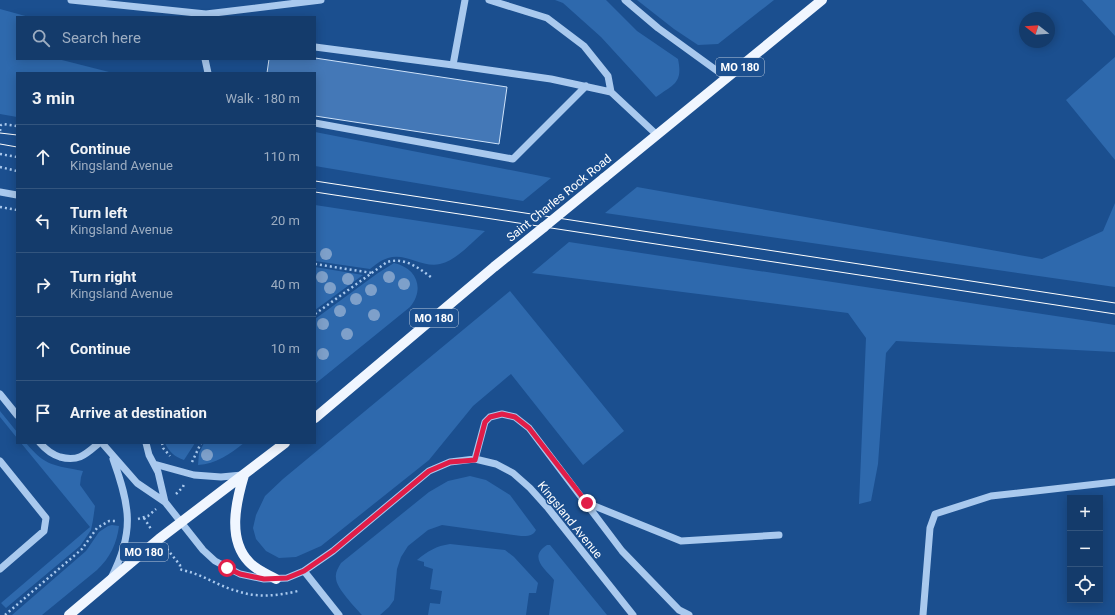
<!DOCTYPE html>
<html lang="en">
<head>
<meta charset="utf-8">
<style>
	:root { --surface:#143b6b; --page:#214673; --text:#f1f3f6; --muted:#9dadc1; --line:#33557e }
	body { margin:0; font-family:Roboto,sans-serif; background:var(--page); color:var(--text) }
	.controls { position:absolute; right:12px; bottom:12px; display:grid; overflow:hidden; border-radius:0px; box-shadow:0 2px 10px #0003 }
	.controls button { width:36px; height:36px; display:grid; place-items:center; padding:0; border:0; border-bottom:1px solid var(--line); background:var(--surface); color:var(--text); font:20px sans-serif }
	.compass { position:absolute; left:1019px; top:12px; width:36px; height:36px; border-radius:50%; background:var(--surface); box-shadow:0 2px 10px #0003; rotate:287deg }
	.stop { position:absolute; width:12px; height:12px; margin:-9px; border:3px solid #e11d48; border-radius:50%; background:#fff }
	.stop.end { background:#e11d48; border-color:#fff; box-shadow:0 1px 4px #0008 }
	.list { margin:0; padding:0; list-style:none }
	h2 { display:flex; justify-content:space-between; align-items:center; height:52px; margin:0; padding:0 16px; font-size:17px }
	h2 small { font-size:13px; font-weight:400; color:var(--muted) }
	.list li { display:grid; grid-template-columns:26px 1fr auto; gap:12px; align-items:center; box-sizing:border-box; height:64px; padding:0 16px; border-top:1px solid var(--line) }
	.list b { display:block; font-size:15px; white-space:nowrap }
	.list p { margin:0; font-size:13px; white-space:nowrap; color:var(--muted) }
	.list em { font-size:13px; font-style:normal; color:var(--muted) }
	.icon { flex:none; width:22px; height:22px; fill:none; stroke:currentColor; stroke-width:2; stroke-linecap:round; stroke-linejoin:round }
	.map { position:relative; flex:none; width:1115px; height:615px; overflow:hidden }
	.search { position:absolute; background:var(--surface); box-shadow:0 2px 10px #0003; left:16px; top:16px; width:300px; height:44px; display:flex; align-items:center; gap:10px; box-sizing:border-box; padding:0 14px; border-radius:0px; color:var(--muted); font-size:15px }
	.panel { position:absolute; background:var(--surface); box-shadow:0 2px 10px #0003; left:16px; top:72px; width:300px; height:372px; border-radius:0px }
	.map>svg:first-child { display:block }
	.green { fill:#2e69ad }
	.building { fill:#4478b7; stroke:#cfe3fa }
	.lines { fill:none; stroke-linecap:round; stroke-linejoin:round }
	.path { stroke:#a9c9ee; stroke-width:2.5; stroke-dasharray:2 3; stroke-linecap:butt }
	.minor { stroke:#a9c9ee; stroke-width:7 }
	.major { stroke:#f0f6ff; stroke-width:10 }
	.tram { stroke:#fff; stroke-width:1 }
	.major-bridge { stroke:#f0f6ff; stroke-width:10 }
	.tree { fill:#7ea0ca }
	.route { stroke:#e11d48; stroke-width:5 }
	.labels { text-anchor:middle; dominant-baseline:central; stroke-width:3; stroke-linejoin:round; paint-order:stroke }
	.shield { fill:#1b4f8f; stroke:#bbcadd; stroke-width:1 }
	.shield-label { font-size:11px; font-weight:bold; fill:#fff }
	.street-label { font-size:12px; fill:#fff; stroke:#1b4f8f }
</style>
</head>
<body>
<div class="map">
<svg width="1115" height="615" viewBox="0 0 1115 615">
	<rect width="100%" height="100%" fill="#1b4f8f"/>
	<path class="green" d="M555,0H606L637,31L678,59C683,83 674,84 656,97L601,37L563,3Z
		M637,0H774L718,44L698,45L674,29Z
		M1082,0H1115V36Z
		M0,9L29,17H17V59H58L113,73H17V117L0,114Z
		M1115,57V160L1066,100Z
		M315,132L551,178L523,201L315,166Z
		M637,187L1042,259L1103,231L1115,203V287L605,213Z
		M315,205L485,231C471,243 457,260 440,264C422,268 405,252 388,258C381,260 375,265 370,269L315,261Z
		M569,242L1115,325V352L896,341L886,353L878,464L871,501L859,504L866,338L848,313L532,273Z
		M394,263C417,268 425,289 410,307L315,384V319L378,273Z
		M315,267L363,275L315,310Z
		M510,291L624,431L583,465L511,374L473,406L429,460L321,546L296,557L279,558L266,551L256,539L253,528L256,515L265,496L283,479Z
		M0,411L17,432V438L0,417Z
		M21,443H26C46,467 54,465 83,471L81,477L80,485L95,506L93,520L91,530L85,539L80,546L6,608L1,603L90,527Z
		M165,443H195L184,460C175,457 169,452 165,443Z
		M204,443H244C230,454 216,464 198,465L199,453Z
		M470,476L486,480L510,495L536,530C533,536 528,536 521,536L442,525L428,530L408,546L401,557L397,569L394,600L389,607L380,615H362C355,607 336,588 336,578C335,573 338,568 341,563L429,492L448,481Z
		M112,525L119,526C117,543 110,558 97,570L42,615H12L86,551L99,532L108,526Z
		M450,544L505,550L514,557L538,583L536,593H529L526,615H428L430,603L440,604L442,591L430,589L433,569L424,566V562L417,560C428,551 436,546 450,544Z
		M547,545H550L607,615H549L554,580C545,569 528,557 547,545Z"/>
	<path class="building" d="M315,58L507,87L499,144L315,116V73H267L269,59H315Z"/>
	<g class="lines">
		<path class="path" d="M0,131L1,125L3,124L17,126
			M0,154L17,157
			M0,167L17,171
			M0,207L17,210
			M315,264L372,273
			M315,314L387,262C405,257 419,268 432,278
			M162,443L163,448L170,456
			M192,462L201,443
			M176,494L183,487L184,484
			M144,518L151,529
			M138,519L148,516L156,509
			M167,549L180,565V569L182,570C202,574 218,586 237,591C257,598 277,596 298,591
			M5,615L82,549L97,528L109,521H115"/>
		<path class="minor" d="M71,0L206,14
			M465,0L453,65L551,79L611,92L657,135
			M489,0L547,18L584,46L608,76L611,92
			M625,0L658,28L727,78
			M213,17L206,14L321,0
			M315,47L453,65
			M205,59L208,73
			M315,123L513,159L586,86
			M0,192L17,195
			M0,394L17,415
			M40,443C46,450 51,454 60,457C79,462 86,454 99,443
			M102,443L137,483L165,502L203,550L215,561L240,574L264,579L287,578L304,571L333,551L429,471L450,462L475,459L496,464L513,473L530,488L548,508L633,615
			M146,443L149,455L158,472L165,502
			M475,459L485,422L490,417L502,414L515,417L529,428L622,551L679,610L689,615
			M0,461L46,518L44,531L0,569
			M154,464L194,475L221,477L242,475
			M587,503L681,541L779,535
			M304,571L339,615
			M111,578C135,532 130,506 113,459
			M923,615L930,528L935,514L991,496L1115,482"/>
		<path class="major" d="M604,178L822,0
			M315,418L494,267L544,227
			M244,475C236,502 227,539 249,562C256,570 267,574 276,579
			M69,615L159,539L285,443"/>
		<path class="tram" d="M0,133L17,135
			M0,144L17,147
			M315,181L1115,303
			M315,192L1115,314"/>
		<path class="major-bridge" d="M544,227L604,178"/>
	</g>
	<g class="tree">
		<circle cx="326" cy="254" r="6"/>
		<circle cx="322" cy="277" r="6"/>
		<circle cx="389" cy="277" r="6"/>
		<circle cx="348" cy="279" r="6"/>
		<circle cx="404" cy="284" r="6"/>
		<circle cx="330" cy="288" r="6"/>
		<circle cx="371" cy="290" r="6"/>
		<circle cx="356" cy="299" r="6"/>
		<circle cx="340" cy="311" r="6"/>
		<circle cx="374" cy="315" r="6"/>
		<circle cx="323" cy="324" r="6"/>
		<circle cx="347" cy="334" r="6"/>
		<circle cx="323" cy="354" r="6"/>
		<circle cx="207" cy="455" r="6"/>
	</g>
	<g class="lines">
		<path class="route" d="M227,568L240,574L264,579L287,578L304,571L333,551L429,471L450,462L475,460L485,422L490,417L502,414L515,417L529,428L587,503"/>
	</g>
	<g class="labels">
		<g class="shield">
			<rect x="716" y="58" width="48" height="18" rx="3"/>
			<rect x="410" y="309" width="48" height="18" rx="3"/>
			<rect x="120" y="543" width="48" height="18" rx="3"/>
		</g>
		<g class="shield-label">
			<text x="740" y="67">MO 180</text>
			<text x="434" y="318">MO 180</text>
			<text x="144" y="552">MO 180</text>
		</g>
		<g class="street-label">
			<text transform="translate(559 198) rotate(-39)">Saint Charles Rock Road</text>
			<text transform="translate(570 520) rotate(51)">Kingsland Avenue</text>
		</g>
	</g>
</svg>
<div class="controls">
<button>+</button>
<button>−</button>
<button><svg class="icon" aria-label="locate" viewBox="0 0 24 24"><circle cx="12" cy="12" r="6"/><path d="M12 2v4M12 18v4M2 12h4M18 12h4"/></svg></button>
</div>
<svg class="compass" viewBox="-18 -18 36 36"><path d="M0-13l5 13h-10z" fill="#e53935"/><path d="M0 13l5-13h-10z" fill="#9dadc1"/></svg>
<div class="stop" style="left:227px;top:568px"></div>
<div class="stop end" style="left:587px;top:503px"></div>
<div class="search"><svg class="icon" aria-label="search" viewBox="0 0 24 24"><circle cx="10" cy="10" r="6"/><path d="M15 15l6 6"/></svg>Search here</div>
<section class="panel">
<h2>3 min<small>Walk · 180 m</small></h2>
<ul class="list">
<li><svg class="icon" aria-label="ahead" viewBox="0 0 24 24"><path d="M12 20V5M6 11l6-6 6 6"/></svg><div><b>Continue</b><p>Kingsland Avenue</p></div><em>110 m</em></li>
<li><svg class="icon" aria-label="left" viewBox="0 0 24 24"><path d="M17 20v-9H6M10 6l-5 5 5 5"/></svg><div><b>Turn left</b><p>Kingsland Avenue</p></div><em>20 m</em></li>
<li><svg class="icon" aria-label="right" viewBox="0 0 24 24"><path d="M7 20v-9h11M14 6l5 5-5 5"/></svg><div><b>Turn right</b><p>Kingsland Avenue</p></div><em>40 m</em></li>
<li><svg class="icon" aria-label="ahead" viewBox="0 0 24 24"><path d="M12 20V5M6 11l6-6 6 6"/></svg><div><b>Continue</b></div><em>10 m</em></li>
<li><svg class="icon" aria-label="arrive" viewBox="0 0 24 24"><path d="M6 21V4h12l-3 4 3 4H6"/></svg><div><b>Arrive at destination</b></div></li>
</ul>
</section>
</div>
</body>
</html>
